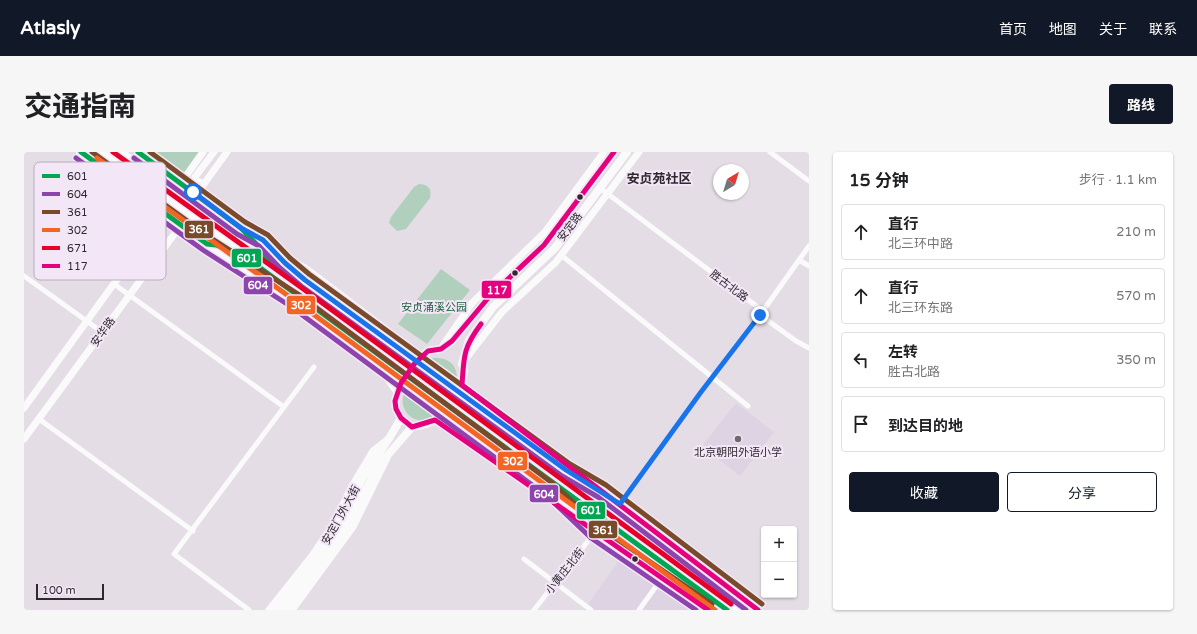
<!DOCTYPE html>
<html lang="zh">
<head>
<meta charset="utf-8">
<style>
	:root { --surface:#fff; --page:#f6f6f6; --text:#202124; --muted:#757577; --line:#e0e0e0; --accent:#111827 }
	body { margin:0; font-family:"Varela Round","Noto Sans SC",sans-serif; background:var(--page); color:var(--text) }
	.controls { position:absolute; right:12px; bottom:12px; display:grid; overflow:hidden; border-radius:4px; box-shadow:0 1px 3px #0004 }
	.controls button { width:36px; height:36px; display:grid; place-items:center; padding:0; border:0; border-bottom:1px solid var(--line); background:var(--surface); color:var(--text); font:20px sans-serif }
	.compass { position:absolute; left:689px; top:12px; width:36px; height:36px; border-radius:50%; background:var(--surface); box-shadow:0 1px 3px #0004; rotate:38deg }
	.scale { position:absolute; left:12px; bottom:10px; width:68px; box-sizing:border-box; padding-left:4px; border:2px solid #2e292f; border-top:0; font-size:11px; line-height:14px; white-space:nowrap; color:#2e292f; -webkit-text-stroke:3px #f3e7f7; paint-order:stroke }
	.stop { position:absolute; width:12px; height:12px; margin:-9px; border:3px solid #1a73e8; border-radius:50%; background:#fff }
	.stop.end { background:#1a73e8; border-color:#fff; box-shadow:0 1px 4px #0008 }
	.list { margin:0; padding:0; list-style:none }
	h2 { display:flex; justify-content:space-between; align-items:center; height:52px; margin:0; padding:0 16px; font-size:17px }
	h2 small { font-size:13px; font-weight:400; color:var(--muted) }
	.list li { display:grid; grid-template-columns:26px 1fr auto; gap:12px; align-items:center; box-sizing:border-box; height:56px; margin:0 8px 8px; padding:0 8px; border:1px solid var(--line); border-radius:4px }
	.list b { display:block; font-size:15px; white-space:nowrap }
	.list p { margin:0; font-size:13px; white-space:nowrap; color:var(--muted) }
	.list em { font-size:13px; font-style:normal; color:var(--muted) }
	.actions { display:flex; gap:8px; padding:12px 16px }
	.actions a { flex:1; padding:9px 0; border:1px solid var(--accent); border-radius:4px; text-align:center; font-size:14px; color:var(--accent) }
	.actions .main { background:var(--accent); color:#fff }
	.icon { flex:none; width:22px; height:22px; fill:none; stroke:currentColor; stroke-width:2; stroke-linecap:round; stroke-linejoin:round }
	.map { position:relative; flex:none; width:785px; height:458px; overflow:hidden; border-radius:4px }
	header { display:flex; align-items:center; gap:24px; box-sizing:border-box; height:56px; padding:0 20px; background:var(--accent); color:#fff }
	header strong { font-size:19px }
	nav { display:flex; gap:22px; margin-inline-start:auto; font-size:14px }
	.intro { display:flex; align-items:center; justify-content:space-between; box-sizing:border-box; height:96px; padding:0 24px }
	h1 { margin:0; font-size:28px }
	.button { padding:10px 18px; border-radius:4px; background:var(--accent); color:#fff; font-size:14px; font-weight:700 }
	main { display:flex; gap:24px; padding:0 24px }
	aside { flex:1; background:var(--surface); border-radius:4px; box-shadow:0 1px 3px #0004 }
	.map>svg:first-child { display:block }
	.built { fill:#ded3e3 }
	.green { fill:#b0d0bd }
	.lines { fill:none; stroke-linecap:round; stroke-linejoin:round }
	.street { stroke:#fbfafb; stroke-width:5 }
	.secondary { stroke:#fbfafb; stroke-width:7 }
	.primary { stroke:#fbfafb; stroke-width:8 }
	.highway { stroke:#fbfafb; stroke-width:10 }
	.bus-1-casing { stroke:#f3e7f7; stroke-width:8 }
	.bus-2-casing { stroke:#f3e7f7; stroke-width:8 }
	.bus-3-casing { stroke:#f3e7f7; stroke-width:8 }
	.bus-4-casing { stroke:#f3e7f7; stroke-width:8 }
	.bus-5-casing { stroke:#f3e7f7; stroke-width:8 }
	.bus-6-casing { stroke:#f3e7f7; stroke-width:8 }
	.bus-1 { stroke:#00a651; stroke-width:5 }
	.bus-2 { stroke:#8e44ad; stroke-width:5 }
	.bus-3 { stroke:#7a4b2a; stroke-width:5 }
	.bus-4 { stroke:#f26522; stroke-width:5 }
	.bus-5 { stroke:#e4002b; stroke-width:5 }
	.bus-6 { stroke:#e5007d; stroke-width:5 }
	.route { stroke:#1a73e8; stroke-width:5 }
	.bus-dot { fill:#2e292f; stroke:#f3e7f7; stroke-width:1.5 }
	.poi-dot { fill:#6e686f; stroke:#f3e7f7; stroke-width:1.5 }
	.labels { text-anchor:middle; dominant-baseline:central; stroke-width:4; stroke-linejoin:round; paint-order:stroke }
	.street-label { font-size:11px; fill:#2e292f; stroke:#f3e7f7 }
	.park-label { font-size:11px; fill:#21633e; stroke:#f3e7f7 }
	.poi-label { font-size:11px; fill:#2e292f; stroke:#f3e7f7 }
	.quarter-label { font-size:13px; font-weight:bold; fill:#2e292f; stroke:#f3e7f7 }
	.key { fill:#f3e7f7; stroke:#b8aebb; stroke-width:1 }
	.key-label { font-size:11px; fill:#2e292f }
	.line-badge { stroke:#f3e7f7; stroke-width:1.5 }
	.badge-label { font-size:11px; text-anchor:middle; font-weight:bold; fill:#fff }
</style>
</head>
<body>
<header>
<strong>Atlasly</strong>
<nav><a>首页</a><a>地图</a><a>关于</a><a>联系</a></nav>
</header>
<div class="intro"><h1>交通指南</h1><a class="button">路线</a></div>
<main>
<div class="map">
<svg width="785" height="458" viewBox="0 0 785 458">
	<rect width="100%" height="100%" fill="#e4dde6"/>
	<path class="built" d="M712,251L750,280L716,324L678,294Z
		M595,408L666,458H560Z"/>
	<path class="green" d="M129,0H175L159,22Z
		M395,32C404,32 408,37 406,46L382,77L373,79L365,71L367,65L390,35Z
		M417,117L446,138L403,192L374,172Z
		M409,206C425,205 434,213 433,229C429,241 418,260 406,266C392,274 376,260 379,245C381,238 387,232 391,227C396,219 401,212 409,206Z"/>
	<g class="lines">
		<path class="street" d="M746,0L785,29
			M576,36L739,159L677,240L596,352
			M537,103L724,254
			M775,108L785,94
			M0,124L78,180
			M90,132L260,255
			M739,159L775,108L785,114
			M736,163L772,189L785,196
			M15,267L169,379
			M500,407L567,458
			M225,458L150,402L290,215
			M510,458L571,380
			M615,458L638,426"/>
		<path class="secondary" d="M56,0L183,92L270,148L527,339L571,380L679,454
			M114,0L217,76L239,88L261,111L281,128L542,318L578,339L734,458
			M176,30H172L171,25L190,0
			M157,31L179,0
			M172,43L203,0
			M255,100L284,118L397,204
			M240,131L248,141L362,225L373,240
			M418,195L448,151L521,80L580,0
			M439,210L478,160L532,110L615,0
			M438,233L558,322
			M0,256L141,61
			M411,268L542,359
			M0,287L157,73
			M245,458L288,404L309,373L328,334L349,299L363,288
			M268,458L329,375L363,306"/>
		<path class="primary" d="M388,275L377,266L372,257L371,249L377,231L391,211L404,199L417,197L428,189L465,145L520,93L590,0
			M388,275L402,272L411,268L420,260L438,233L440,219L438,212L445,188L469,155L531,96L603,0
			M253,458L302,392L319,364L339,325L366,285L377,266
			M262,458L313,389L356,312L388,275"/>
		<path class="highway" d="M57,0L58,1
			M77,0L274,142L530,332L703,458
			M95,0L243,107L395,223
			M217,76L236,97
			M183,92L192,93L206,98
			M427,247L616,382L717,458
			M565,344L596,352
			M690,425L705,445
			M676,452L700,457"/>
		<g class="bus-1-casing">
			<path id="bus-1" d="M57,0L183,92L192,93L220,104L703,458
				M114,0L217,76L238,98L243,107L258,119"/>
		</g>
		<g class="bus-2-casing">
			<path id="bus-2" d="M52,6L179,98L266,154L523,344L567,386L672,458
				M110,6L213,82L235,94L256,116L277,134L538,324L574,345L722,458"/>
		</g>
		<g class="bus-3-casing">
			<path id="bus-3" d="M68,0L187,86L274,142L531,333L575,375L688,452
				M126,0L221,70L244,83L266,106L285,122L546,312L582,333L738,452"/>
		</g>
		<g class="bus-4-casing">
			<path id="bus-4" d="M73,6L270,148L691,458"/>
		</g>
		<g class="bus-5-casing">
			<path id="bus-5" d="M89,0L278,136L707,452"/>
		</g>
		<g class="bus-6-casing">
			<path id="bus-6" d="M590,0L520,93L465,145L428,189L417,197L404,199L391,211L377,231L371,249L372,257L377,266L388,275L411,268L684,458
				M457,172C439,196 440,204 438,233L734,458"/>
		</g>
		<use href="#bus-1" class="bus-1"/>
		<use href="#bus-2" class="bus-2"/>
		<use href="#bus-3" class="bus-3"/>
		<use href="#bus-4" class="bus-4"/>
		<use href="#bus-5" class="bus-5"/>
		<use href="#bus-6" class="bus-6"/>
	</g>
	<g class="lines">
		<path class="route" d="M169,40L217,76L239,88L261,111L281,128L542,318L596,352L677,240L736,163"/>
	</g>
	<g class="bus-dot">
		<circle cx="556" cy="45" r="3.5"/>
		<circle cx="491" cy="121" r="3.5"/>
		<circle cx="611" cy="407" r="3.5"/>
	</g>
	<circle class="poi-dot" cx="714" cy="287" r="4"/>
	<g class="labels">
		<g class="street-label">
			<text transform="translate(546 75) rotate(-53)">安定路</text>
			<text transform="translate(705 134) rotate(37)">胜古北路</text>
			<text transform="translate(79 180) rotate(-54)">安华路</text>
			<text transform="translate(317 363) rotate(-61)">安定门外大街</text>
			<text transform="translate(541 419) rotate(-52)">小黄庄北街</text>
		</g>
		<g class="park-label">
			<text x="410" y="155">安贞涌溪公园</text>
		</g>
		<g class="poi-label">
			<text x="714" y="300">北京朝阳外语小学</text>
		</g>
		<g class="quarter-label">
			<text x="635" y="27">安贞苑社区</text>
		</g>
	</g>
	<rect x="10" y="10" width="132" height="118" rx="6" class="key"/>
	<rect x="18" y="22" width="18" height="4" fill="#00a651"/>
	<rect x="18" y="40" width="18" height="4" fill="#8e44ad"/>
	<rect x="18" y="58" width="18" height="4" fill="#7a4b2a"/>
	<rect x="18" y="76" width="18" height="4" fill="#f26522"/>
	<rect x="18" y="94" width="18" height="4" fill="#e4002b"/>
	<rect x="18" y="112" width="18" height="4" fill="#e5007d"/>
	<g class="key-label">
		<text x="43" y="28">601</text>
		<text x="43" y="46">604</text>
		<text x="43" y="64">361</text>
		<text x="43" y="82">302</text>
		<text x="43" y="100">671</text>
		<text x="43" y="118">117</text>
	</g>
	<g class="line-badge">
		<rect x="160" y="68" width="30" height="19" rx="4" fill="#7a4b2a"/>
		<rect x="207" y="96" width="31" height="20" rx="4" fill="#00a651"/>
		<rect x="219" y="124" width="30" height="19" rx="4" fill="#8e44ad"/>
		<rect x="457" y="128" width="31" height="19" rx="4" fill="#e5007d"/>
		<rect x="262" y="143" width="30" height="20" rx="4" fill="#f26522"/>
		<rect x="473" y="299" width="31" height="20" rx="4" fill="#f26522"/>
		<rect x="505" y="332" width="30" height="19" rx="4" fill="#8e44ad"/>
		<rect x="552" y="349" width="30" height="19" rx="4" fill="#00a651"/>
		<rect x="564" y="368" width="30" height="19" rx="4" fill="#7a4b2a"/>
	</g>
	<g class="badge-label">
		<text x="175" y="81">361</text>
		<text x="223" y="110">601</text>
		<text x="234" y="137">604</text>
		<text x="473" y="142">117</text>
		<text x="277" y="157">302</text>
		<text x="489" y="313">302</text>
		<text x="520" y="346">604</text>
		<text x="567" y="362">601</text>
		<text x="579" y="382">361</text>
	</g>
</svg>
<div class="controls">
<button>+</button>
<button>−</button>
</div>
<svg class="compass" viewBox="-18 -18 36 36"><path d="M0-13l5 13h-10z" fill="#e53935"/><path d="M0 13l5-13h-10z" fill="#757577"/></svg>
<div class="scale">100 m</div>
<div class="stop" style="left:169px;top:40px"></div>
<div class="stop end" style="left:736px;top:163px"></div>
</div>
<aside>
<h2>15 分钟<small>步行 · 1.1 km</small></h2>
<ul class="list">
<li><svg class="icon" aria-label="ahead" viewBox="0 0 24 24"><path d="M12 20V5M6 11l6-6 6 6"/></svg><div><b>直行</b><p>北三环中路</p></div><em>210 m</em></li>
<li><svg class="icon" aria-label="ahead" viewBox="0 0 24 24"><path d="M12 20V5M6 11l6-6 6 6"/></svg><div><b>直行</b><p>北三环东路</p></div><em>570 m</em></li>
<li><svg class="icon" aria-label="left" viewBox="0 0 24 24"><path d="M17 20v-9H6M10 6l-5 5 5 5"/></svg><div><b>左转</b><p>胜古北路</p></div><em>350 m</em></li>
<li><svg class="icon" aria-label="arrive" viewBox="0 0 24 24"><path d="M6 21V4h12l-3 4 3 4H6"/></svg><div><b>到达目的地</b></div></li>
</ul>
<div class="actions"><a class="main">收藏</a><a>分享</a></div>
</aside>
</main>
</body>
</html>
